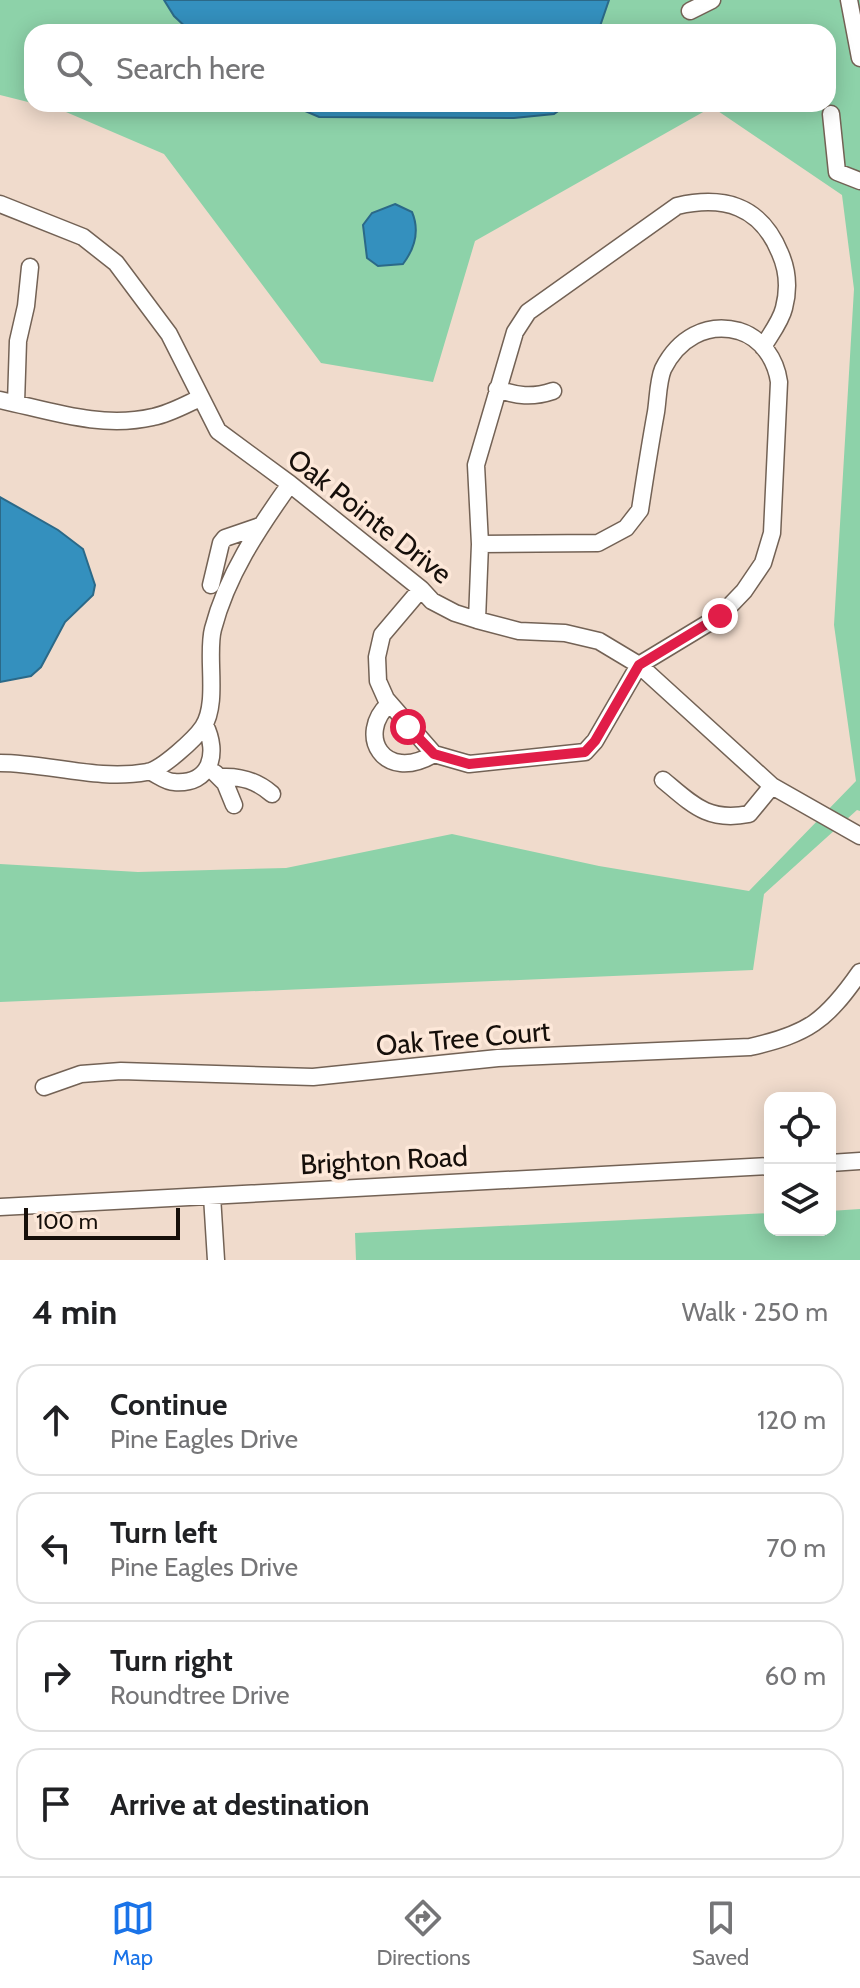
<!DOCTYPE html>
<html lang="en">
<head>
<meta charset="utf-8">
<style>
	:root { --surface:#fff; --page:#f2f2f2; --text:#202124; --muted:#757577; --line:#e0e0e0; --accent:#1a73e8 }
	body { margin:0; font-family:Cabin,sans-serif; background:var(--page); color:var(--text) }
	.controls { position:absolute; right:24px; bottom:24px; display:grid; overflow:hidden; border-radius:16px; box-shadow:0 4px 20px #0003 }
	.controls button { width:72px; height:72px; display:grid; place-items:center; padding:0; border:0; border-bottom:2px solid var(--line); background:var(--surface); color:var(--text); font:40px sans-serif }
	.scale { position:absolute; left:24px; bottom:20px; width:156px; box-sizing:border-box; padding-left:8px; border:4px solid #160f0a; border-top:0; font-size:22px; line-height:28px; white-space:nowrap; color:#160f0a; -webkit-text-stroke:6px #fde8d9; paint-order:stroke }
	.stop { position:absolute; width:24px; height:24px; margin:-18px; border:6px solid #e11d48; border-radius:50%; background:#fff }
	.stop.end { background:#e11d48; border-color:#fff; box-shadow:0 2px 8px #0008 }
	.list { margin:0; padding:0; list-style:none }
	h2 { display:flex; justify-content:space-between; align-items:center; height:104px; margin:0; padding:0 32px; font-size:34px }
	h2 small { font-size:26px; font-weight:400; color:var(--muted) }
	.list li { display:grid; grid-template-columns:52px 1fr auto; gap:24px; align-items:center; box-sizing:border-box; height:112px; margin:0 16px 16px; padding:0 16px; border:2px solid var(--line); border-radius:24px }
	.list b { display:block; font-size:30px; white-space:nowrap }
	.list p { margin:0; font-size:26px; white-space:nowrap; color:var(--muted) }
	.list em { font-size:26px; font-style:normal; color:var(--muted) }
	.icon { flex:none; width:44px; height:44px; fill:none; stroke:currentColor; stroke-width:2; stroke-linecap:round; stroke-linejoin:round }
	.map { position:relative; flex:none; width:860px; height:1260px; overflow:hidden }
	.search { position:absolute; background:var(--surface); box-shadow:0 4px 20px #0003; left:24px; right:24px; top:24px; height:88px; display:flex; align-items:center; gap:20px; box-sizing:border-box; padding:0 28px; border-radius:24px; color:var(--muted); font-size:30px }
	.sheet { height:616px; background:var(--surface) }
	nav { display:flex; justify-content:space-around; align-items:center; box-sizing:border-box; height:112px; border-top:2px solid var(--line); background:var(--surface); font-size:22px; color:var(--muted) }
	nav a { display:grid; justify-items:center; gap:4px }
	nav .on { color:var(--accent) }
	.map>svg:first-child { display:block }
	.green { fill:#8dd2a9 }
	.water { fill:#3490be; stroke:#2b6988; stroke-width:2 }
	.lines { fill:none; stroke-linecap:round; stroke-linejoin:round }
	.minor-casing { stroke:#736255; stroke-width:19 }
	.minor { stroke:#fff; stroke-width:16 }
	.route { stroke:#e11d48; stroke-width:10 }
	.labels { text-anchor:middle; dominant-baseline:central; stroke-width:7; stroke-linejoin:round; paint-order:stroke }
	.street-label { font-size:28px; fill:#160f0a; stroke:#fde8d9 }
</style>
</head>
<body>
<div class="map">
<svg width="860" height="1260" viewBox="0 0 860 1260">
	<rect width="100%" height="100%" fill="#f0dbcc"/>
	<path class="green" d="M0,0H164L174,16L191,32H32V103L0,95Z
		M609,0H860V811L857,810L764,894L753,970L0,1002V864L138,872L286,868L452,834L599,866L749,891L856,781L834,625L854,289L842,195L712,107L475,241L433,382L321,363L164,154L59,109L37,104H289L319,117L514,118L554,114L568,104H828V32H598Z
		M860,1209V1260H356L355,1233L770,1213V1230H830V1211Z"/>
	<path class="water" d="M164,0H609L598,32H191L174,16Z
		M289,104H568L554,114L514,118L319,117Z
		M395,204L412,212C420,231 415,248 403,264L378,266L367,258L363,225L372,213Z
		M0,497L58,530L83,549L95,585L93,595L65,622L41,667L31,676L0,682Z"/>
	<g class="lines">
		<g class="minor-casing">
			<path id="minor" d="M849,0L860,58
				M690,11L712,0
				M831,114L837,172L860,181
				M0,204L83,237L116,263L169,334L218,431L290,484L421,589L432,601L455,613L477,620L519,631L565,633L599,641L639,665L772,786L860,836
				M497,389C517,396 532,398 553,391
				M0,400C51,411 101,429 153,417C169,414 185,405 200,398
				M16,403L18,341L26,306L30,267
				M211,585L221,543L225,538L260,526
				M421,589L382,635L377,657L378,681L386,699L434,754L469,764L585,752L595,741L639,665L720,616L744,591L763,563L772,533L779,382C776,360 762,338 739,331C706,322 678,339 663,369C658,381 658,399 656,412C650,445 645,477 640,510L626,528L598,543L480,544
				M477,620L480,544L476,465L515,332L528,312L677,206C724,195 761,206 780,253C788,271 789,289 784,308C781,321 770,335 763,347
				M389,704C356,734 383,784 434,754
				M0,763C48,763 98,781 147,772C161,770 195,739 203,727C219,703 206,655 213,629C227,575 258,529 290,484
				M151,772C158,775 166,782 174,782C211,785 219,753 205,725
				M215,773L225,783L234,805
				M222,777C242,776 257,781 272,794
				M663,780C693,805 708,822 749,814L772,786
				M44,1087L81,1074L121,1071L313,1077L498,1058L750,1047C808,1034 826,1021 860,972
				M830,1163L860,1161
				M212,1196L216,1260
				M0,1207L770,1166"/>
		</g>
		<use href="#minor" class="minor"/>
	</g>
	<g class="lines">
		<path class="route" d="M408,727L434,754L469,764L585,752L595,741L639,665L720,616"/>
	</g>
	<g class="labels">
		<g class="street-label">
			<text transform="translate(370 516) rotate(38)">Oak Pointe Drive</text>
			<text transform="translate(463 1038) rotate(-5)">Oak Tree Court</text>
			<text transform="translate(384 1160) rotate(-3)">Brighton Road</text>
		</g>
	</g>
</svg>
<div class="controls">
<button><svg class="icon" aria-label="locate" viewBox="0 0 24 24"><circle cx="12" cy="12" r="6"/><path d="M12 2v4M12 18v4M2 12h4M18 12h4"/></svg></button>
<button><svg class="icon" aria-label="layers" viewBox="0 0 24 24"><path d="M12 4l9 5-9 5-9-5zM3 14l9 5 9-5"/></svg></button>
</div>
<div class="scale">100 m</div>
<div class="stop" style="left:408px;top:727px"></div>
<div class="stop end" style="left:720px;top:616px"></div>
<div class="search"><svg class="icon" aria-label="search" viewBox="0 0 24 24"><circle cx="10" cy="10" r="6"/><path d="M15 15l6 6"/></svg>Search here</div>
</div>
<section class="sheet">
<h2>4 min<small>Walk · 250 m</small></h2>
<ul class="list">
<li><svg class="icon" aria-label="ahead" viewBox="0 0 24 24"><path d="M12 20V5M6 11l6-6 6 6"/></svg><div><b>Continue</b><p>Pine Eagles Drive</p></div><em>120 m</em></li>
<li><svg class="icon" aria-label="left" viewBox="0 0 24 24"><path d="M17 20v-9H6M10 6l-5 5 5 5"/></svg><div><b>Turn left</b><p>Pine Eagles Drive</p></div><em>70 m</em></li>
<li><svg class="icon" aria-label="right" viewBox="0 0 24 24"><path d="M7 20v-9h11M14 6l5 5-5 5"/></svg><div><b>Turn right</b><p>Roundtree Drive</p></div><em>60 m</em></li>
<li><svg class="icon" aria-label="arrive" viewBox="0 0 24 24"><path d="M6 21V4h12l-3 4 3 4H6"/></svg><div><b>Arrive at destination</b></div></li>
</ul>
</section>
<nav>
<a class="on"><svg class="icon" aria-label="map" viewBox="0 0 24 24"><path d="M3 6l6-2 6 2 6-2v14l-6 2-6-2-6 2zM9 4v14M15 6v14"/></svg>Map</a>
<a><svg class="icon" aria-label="directions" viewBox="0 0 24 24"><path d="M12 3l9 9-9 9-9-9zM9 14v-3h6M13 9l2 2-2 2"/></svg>Directions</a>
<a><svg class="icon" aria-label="saved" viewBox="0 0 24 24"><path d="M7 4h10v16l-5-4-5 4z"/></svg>Saved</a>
</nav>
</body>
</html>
